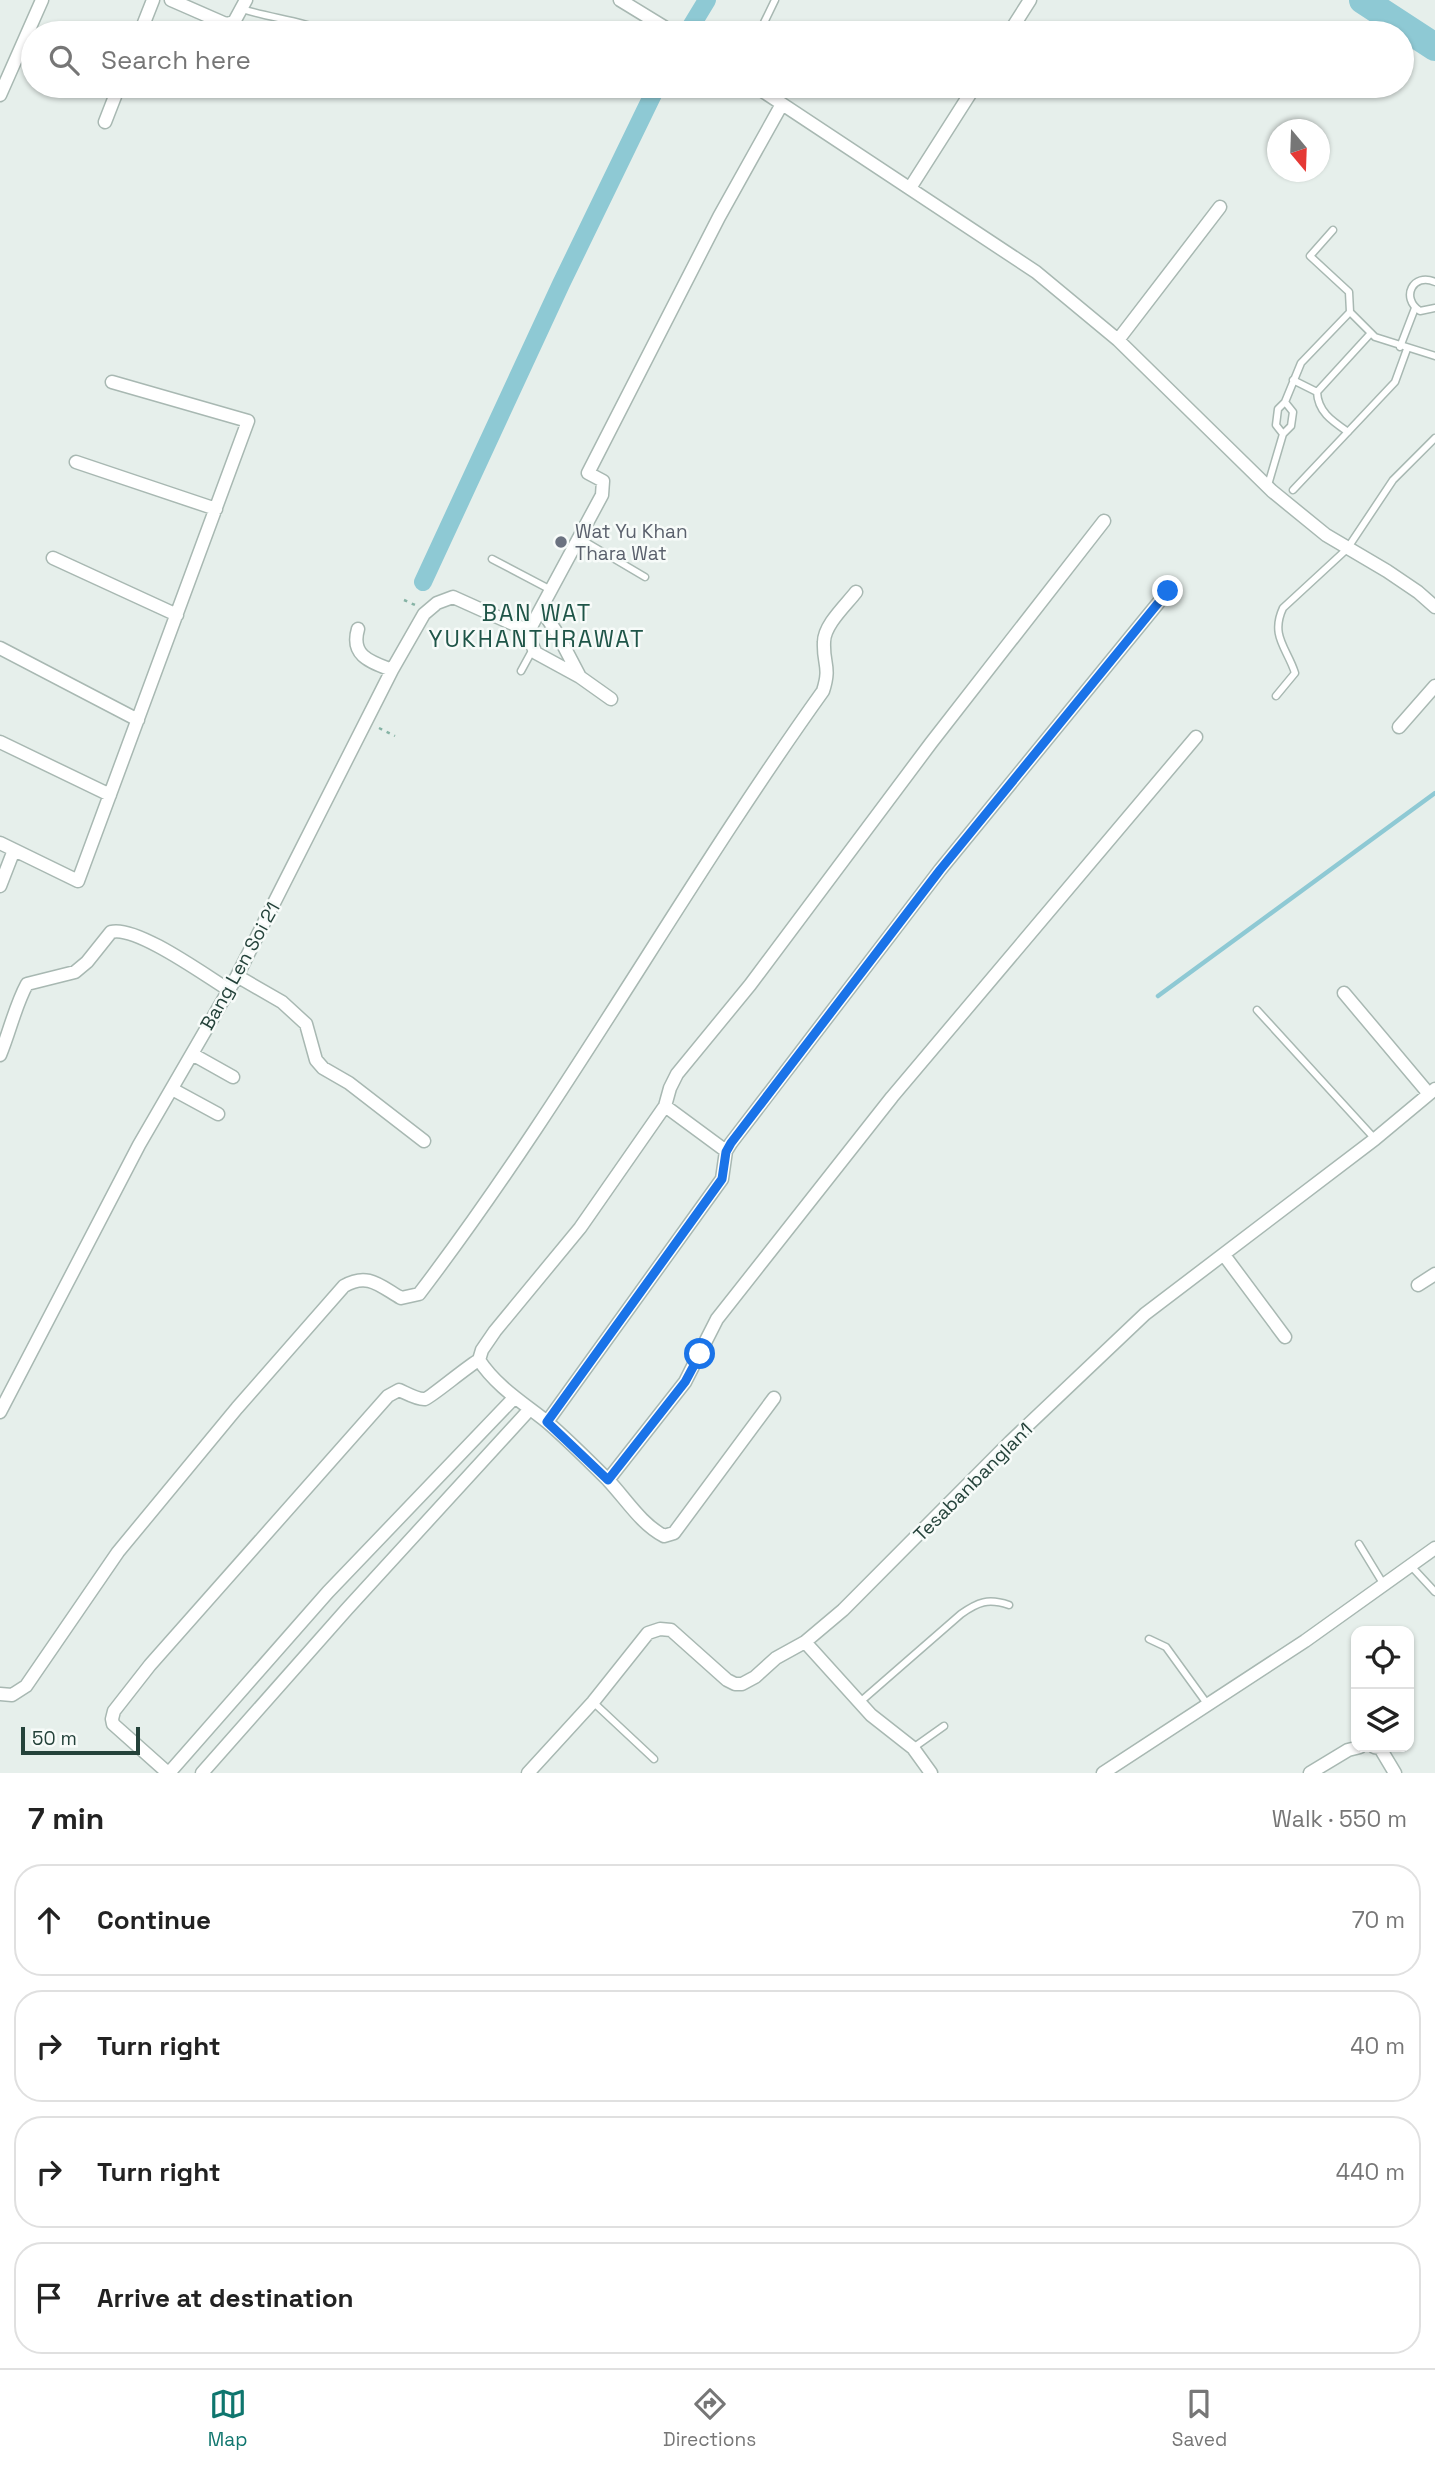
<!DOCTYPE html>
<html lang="en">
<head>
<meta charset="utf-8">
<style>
	:root { --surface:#fff; --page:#f2f2f2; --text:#222; --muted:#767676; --line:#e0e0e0; --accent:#0f766e }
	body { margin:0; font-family:"Space Grotesk",sans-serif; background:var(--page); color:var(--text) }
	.controls { position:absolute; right:21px; bottom:21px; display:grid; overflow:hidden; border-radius:14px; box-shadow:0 2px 5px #0004 }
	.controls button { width:63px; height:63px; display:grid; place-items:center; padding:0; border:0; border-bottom:2px solid var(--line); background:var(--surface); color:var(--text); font:35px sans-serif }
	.compass { position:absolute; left:1267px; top:119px; width:63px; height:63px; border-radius:50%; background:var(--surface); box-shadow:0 2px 5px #0004; rotate:161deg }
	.scale { position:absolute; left:21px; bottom:18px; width:119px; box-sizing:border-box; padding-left:7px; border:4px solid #24423a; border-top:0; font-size:19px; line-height:24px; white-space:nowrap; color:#24423a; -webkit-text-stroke:5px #f7fbf9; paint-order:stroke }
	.stop { position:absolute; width:21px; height:21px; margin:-16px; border:5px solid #1a73e8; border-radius:50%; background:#fff }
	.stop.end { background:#1a73e8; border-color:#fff; box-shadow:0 2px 7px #0008 }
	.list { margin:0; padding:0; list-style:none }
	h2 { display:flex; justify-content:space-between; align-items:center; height:91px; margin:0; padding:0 28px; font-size:30px }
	h2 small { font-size:23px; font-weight:400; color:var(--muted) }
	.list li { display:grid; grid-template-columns:46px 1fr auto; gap:21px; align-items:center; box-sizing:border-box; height:112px; margin:0 14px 14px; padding:0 14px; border:2px solid var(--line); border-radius:28px }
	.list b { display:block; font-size:26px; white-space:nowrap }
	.list em { font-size:23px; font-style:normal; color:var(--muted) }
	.icon { flex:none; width:38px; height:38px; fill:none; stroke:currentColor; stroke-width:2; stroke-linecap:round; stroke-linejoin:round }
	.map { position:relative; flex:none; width:1435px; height:1773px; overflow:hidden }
	.search { position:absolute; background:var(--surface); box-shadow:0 2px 5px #0004; left:21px; right:21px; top:21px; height:77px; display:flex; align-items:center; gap:18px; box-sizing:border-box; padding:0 24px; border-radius:38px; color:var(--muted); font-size:26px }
	.sheet { height:595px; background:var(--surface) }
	nav { display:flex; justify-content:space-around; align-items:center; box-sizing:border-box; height:98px; border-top:2px solid var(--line); background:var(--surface); font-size:19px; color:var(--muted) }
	nav a { display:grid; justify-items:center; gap:4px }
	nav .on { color:var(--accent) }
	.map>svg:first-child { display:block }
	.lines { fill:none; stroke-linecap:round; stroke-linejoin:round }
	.stream { stroke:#8ec9d4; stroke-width:4.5 }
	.canal { stroke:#8ec9d4; stroke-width:18 }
	.river { stroke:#8ec9d4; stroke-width:28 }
	.lane-casing { stroke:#a8b8b2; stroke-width:9 }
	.street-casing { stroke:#a8b8b2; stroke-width:15 }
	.path { stroke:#86b3a5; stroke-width:2.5; stroke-dasharray:3.5 5; stroke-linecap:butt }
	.lane { stroke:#fff; stroke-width:6 }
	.street { stroke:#fff; stroke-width:12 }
	.route { stroke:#1a73e8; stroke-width:9 }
	.worship-dot { fill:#6b7280; stroke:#f7fbf9; stroke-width:2.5 }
	.labels { text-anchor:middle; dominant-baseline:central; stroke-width:5; stroke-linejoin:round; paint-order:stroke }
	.worship-label { font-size:19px; fill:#5b616d; stroke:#f7fbf9; text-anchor:start }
	.street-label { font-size:19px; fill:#24423a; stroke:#f7fbf9 }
	.quarter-label { font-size:23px; letter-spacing:2px; fill:#1f5548; stroke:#f7fbf9 }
</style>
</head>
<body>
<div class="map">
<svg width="1435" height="1773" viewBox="0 0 1435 1773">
	<rect width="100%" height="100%" fill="#e6efeb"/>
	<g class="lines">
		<path class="stream" d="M1158,996L1435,793"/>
		<path class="canal" d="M687,33L707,0
			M423,582L561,284L657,86"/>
		<path class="river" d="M1363,0L1435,47"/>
		<g class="lane-casing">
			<path id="lane" d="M242,9C270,18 298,20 326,31
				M759,33L775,0
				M1333,230L1310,256L1349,292L1350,312
				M1435,282C1413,272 1400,298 1420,311L1435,308
				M1400,347L1415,308
				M1293,380L1317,392
				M1285,402L1301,363L1350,312L1375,337L1435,356
				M1348,432C1332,421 1318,412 1317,392L1371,333
				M1268,485L1283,434L1291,426L1293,412L1285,402L1278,409L1276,425L1283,434
				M1293,490L1395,382L1407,349
				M579,538L645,577
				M492,559L551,590
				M521,671L533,649
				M1276,696L1295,673C1287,648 1270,636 1283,608L1347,549L1393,480L1435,438
				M1257,1010L1375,1139
				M1359,1544L1384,1585
				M1411,1566L1435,1592
				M1149,1639L1166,1647L1208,1705
				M593,1702L654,1759
				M860,1702L961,1614C978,1602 988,1598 1009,1605
				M913,1748L944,1726"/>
		</g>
		<g class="street-casing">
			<path id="street" d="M171,0L226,24L234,22L246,0
				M620,0L674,33
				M140,33L153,0
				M1009,33L1030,0
				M755,86L1036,272L1118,340L1272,491L1326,535L1387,571L1418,592L1435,607
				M0,95L42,0
				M105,122L119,86
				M910,188L975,86
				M1118,340L1220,207
				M76,462L216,509
				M53,558L177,615
				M541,609L557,633L580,677L611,699
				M528,628L531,643L536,653L580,677
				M358,629C350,656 371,662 392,670
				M0,648L138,720
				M1399,727L1435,686
				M0,742L110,795
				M0,843L78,881L248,421L112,382
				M0,886L14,850
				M237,976L282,1002L306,1024L316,1060L323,1068L349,1083L424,1141
				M1344,993L1429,1094
				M192,1054L233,1077
				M0,1055C10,1031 15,1006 27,984L75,972L87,962L111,932C136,925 206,976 229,990
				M172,1089L218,1114
				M665,1106L580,1228L495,1331L482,1350L479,1360C496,1386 522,1402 546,1421C567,1439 588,1460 608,1480C626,1499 641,1524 664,1536L674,1533L774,1398
				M726,1151L665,1106L670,1088L677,1074L750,985L931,743L1104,521
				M1224,1255L1285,1337
				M1418,1285L1435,1274
				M0,1412L139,1145L237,976L392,670L424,614L437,603L453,597L522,628H528L532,625L602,495L603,481L588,473L719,217L782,104
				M547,1422L722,1179L726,1151L731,1143L940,870L1168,591
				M608,1480L685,1382L717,1319L892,1097L1196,737
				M805,1642L871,1715L913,1748L931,1773
				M0,1694L12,1695L26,1686L118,1552L237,1408L344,1286C368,1272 380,1286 401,1298L419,1294C566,1101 682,888 823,691C831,666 823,665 824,642C824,625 846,605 856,592
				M1374,1747L1380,1748L1395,1773
				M168,1773L113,1724L112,1719L114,1711L150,1665L388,1396L399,1390C406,1393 418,1400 425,1399C430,1398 469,1365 479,1360
				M169,1773L328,1592L514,1398
				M202,1773L347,1609L530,1409
				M528,1773L593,1702L648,1633L660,1629L671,1630L727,1680L735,1684H742L755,1677L776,1658L805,1642L843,1610L1010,1442L1145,1314L1375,1139L1435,1089
				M1103,1773L1305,1641L1435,1548
				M1310,1773L1348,1750L1360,1747"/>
		</g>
		<path class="path" d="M404,600L415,605
			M379,728L395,736"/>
		<use href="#lane" class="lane"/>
		<use href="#street" class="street"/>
	</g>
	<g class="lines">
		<path class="route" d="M700,1354L685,1382L608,1480L547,1422L722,1179L726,1152L731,1143L940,870L1168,591"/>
	</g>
	<circle class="worship-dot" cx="561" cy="542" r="7"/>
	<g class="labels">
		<g class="worship-label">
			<text x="575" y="531">Wat Yu Khan<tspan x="575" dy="22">Thara Wat</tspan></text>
		</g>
		<g class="street-label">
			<text transform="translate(240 966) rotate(-61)">Bang Len Soi 21</text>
			<text transform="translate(973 1482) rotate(-45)">Tesabanbanglan1</text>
		</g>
		<g class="quarter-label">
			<text x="537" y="613">BAN WAT<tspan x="537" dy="26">YUKHANTHRAWAT</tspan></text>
		</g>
	</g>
</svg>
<div class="controls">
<button><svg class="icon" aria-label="locate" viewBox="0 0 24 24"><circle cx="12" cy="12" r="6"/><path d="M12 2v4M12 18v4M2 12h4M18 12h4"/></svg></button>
<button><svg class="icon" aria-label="layers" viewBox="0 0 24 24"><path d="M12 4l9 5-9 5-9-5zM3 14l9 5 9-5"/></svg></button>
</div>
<svg class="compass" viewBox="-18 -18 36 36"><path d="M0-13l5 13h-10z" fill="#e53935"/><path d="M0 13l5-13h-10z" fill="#767676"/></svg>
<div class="scale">50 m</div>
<div class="stop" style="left:700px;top:1354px"></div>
<div class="stop end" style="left:1168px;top:591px"></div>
<div class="search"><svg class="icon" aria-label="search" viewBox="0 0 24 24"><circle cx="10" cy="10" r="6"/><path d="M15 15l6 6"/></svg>Search here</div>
</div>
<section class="sheet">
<h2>7 min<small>Walk · 550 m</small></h2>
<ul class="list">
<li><svg class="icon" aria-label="ahead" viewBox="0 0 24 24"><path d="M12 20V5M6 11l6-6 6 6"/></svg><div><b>Continue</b></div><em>70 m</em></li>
<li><svg class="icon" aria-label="right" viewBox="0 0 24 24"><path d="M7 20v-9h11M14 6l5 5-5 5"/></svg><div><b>Turn right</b></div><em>40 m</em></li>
<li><svg class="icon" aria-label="right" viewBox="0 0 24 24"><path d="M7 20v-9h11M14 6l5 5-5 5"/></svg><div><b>Turn right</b></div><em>440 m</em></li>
<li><svg class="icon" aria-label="arrive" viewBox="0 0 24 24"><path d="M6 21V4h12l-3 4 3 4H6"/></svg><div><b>Arrive at destination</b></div></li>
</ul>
</section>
<nav>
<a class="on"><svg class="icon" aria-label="map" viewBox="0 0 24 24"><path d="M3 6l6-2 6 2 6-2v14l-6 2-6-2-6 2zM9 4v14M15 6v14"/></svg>Map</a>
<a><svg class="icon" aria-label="directions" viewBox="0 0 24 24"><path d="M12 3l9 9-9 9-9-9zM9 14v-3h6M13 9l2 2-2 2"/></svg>Directions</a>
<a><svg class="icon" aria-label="saved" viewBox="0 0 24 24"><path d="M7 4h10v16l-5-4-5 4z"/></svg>Saved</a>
</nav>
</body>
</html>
